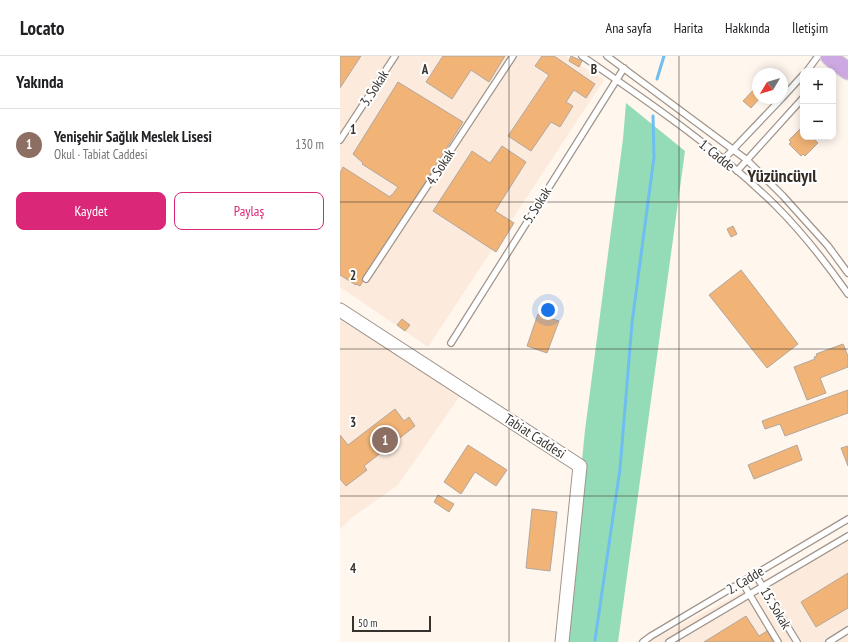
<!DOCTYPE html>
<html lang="tr">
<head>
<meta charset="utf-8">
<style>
	:root { --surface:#fff; --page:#f2f2f2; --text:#202124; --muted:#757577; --line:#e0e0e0; --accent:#db2777 }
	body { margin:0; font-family:"PT Sans Narrow",sans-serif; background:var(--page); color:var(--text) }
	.controls { position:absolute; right:12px; top:12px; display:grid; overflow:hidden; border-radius:8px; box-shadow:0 2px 10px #0003 }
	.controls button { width:36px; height:36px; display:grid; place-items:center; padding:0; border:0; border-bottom:1px solid var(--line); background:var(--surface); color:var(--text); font:20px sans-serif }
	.compass { position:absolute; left:412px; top:12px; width:36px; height:36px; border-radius:50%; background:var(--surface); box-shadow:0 2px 10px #0003; rotate:232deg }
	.scale { position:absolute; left:12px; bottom:10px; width:79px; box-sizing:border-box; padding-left:4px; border:2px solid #36322e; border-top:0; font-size:11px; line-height:14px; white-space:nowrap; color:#36322e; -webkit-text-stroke:3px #fff; paint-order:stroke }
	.you { position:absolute; left:208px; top:254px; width:14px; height:14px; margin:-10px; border:3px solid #fff; border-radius:50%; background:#1a73e8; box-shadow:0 0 0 6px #1a73e833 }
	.badge { display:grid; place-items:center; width:26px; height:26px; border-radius:50%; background:var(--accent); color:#fff; font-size:13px; font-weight:700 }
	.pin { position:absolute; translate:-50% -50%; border:2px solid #fff; box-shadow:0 1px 4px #0006 }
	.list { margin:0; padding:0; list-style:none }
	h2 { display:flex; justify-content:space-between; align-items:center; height:52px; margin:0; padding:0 16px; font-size:17px }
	h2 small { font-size:13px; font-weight:400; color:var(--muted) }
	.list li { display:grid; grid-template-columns:26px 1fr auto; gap:12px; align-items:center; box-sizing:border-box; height:72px; padding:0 16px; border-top:1px solid var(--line) }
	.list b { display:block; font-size:15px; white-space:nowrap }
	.list p { margin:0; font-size:13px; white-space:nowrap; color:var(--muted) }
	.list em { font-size:13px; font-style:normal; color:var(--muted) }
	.actions { display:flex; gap:8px; padding:12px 16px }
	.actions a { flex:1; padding:9px 0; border:1px solid var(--accent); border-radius:8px; text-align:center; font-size:14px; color:var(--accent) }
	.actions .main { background:var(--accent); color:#fff }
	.map { position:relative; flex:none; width:508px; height:586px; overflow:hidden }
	header { display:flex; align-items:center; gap:24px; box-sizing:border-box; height:56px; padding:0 20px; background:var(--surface); border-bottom:1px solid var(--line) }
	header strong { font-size:19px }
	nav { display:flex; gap:22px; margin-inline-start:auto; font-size:14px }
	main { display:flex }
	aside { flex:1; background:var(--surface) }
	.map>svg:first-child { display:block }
	.built { fill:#fcebdc }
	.green { fill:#94dbb8 }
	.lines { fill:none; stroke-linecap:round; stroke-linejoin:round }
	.stream { stroke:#6fbef0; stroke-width:3 }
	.building { fill:#f1b376; stroke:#b2a79e }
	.service-casing { stroke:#9f958c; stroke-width:8 }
	.tertiary-casing { stroke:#9f958c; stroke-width:15 }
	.primary-casing { stroke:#d7d6d5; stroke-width:19 }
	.service { stroke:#fff; stroke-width:5.5 }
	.tertiary { stroke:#fff; stroke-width:13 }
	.primary { stroke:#cca9e2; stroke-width:17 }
	.grid { fill:none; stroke:#36322e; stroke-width:1; stroke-opacity:0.55 }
	.labels { text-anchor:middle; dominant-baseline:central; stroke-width:4; stroke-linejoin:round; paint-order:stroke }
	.street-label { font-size:14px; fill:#36322e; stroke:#fff }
	.district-label { font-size:18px; font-weight:bold; fill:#332b24; stroke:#fff }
	.grid-label { font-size:13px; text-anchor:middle; font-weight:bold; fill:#36322e; stroke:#fff; stroke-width:4; stroke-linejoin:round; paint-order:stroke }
</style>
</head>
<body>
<header>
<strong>Locato</strong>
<nav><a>Ana sayfa</a><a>Harita</a><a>Hakkında</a><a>İletişim</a></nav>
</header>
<main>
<aside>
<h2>Yakında<small></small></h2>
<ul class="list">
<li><span class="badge" style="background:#8d6e63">1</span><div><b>Yenişehir Sağlık Meslek Lisesi</b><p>Okul · Tabiat Caddesi</p></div><em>130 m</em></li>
</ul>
<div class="actions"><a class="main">Kaydet</a><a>Paylaş</a></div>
</aside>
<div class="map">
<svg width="508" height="586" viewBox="0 0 508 586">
	<rect width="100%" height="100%" fill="#fff6ee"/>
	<path class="built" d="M0,0H226L264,24L88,291L0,231Z
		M0,262L120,340L58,429L11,462L0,473Z
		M508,479V586H309Z"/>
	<path class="green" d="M286,47L345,95L278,586H224L245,374L283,83Z"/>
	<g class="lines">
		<path class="stream" d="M317,23L324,0
			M255,584L280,413L292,267L314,101L313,60"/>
	</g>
	<path class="building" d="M0,0H21L0,32Z
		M103,0H165L149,26L131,14L112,43L86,26Z
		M202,0H214L255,28L246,42L234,34L226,46L233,50L220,71L211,66L191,95L168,80L209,19L195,10Z
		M231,0L242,5L239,11L229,5Z
		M58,26L123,66L20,230L16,228V229L0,219V117L3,111L50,141L51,139H52L58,131L22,108L23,107L13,98Z
		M418,29V42H420L411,52L403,45Z
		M462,71L463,81H476L477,82L475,84L478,87L465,100L463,98L461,100L449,88L451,86L449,84Z
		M162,90L186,106L155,155L174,167L156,196L93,155L132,95L150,107Z
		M393,170L397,178L391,181L387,173Z
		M401,214L458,288L427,312L369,239Z
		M198,258L219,265L207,297L187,290Z
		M62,263L70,269L65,275L57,269Z
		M503,288L508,300V311L480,322L486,337L467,344L454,311L475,303L474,301L477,300L476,298Z
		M508,334V357L445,380L440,368L425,373L422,365Z
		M55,353L64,365L69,361L75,370L24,410L27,414L6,430L0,423V379L8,389Z
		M128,389L167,414L156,430L135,416L121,438L104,426Z
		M457,389L462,404L414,423L408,409Z
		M508,390V410L501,392Z
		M98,439L114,448L109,456L94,446Z
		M192,453L217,456L210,515L186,512Z
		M508,517V552L476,571L461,546Z
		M406,560L419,580L427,575L434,586H364Z"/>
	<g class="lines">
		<g class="service-casing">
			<path id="service" d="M242,0C307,45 378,93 435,149C461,175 487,208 508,238
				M267,0L407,104L443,140L488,190L508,217
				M467,15L478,0
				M442,42L463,19
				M0,84L55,0
				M383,104L442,42
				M397,115L463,42
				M26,223L173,0
				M111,287L284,12
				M415,518L457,586
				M402,526L438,586
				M303,586L311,580L508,463
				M329,586L508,480
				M489,586L508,574"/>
		</g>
		<g class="tertiary-casing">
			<path id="tertiary" d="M0,254L240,410L222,586"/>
		</g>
		<g class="primary-casing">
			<path id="primary" d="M489,0L497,7L508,15"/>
		</g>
		<use href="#service" class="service"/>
		<use href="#tertiary" class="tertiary"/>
		<use href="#primary" class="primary"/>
	</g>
	<path class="grid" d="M169,0V586M339,0V586M0,146H508M0,293H508M0,440H508"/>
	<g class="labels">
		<g class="street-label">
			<text transform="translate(34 32) rotate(-57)">3. Sokak</text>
			<text transform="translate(377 99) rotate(39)">1. Cadde</text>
			<text transform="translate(100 111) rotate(-57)">4. Sokak</text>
			<text transform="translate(197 149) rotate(-58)">5. Sokak</text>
			<text transform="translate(195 380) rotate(33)">Tabiat Caddesi</text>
			<text transform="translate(405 524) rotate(-31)">2. Cadde</text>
			<text transform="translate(436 552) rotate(59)">15. Sokak</text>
		</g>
		<g class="district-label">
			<text x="442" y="119">Yüzüncüyıl</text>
		</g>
	</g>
	<g class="grid-label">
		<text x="85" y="18">A</text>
		<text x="254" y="18">B</text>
		<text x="13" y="78">1</text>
		<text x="13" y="224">2</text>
		<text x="13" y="371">3</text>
		<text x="13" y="517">4</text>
	</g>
</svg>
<div class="controls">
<button>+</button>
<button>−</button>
</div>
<svg class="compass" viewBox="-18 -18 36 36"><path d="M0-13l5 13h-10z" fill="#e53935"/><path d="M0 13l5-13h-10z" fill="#757577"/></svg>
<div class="scale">50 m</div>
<div class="you"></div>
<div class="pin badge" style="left:45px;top:384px;background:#8d6e63">1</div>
</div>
</main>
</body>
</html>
